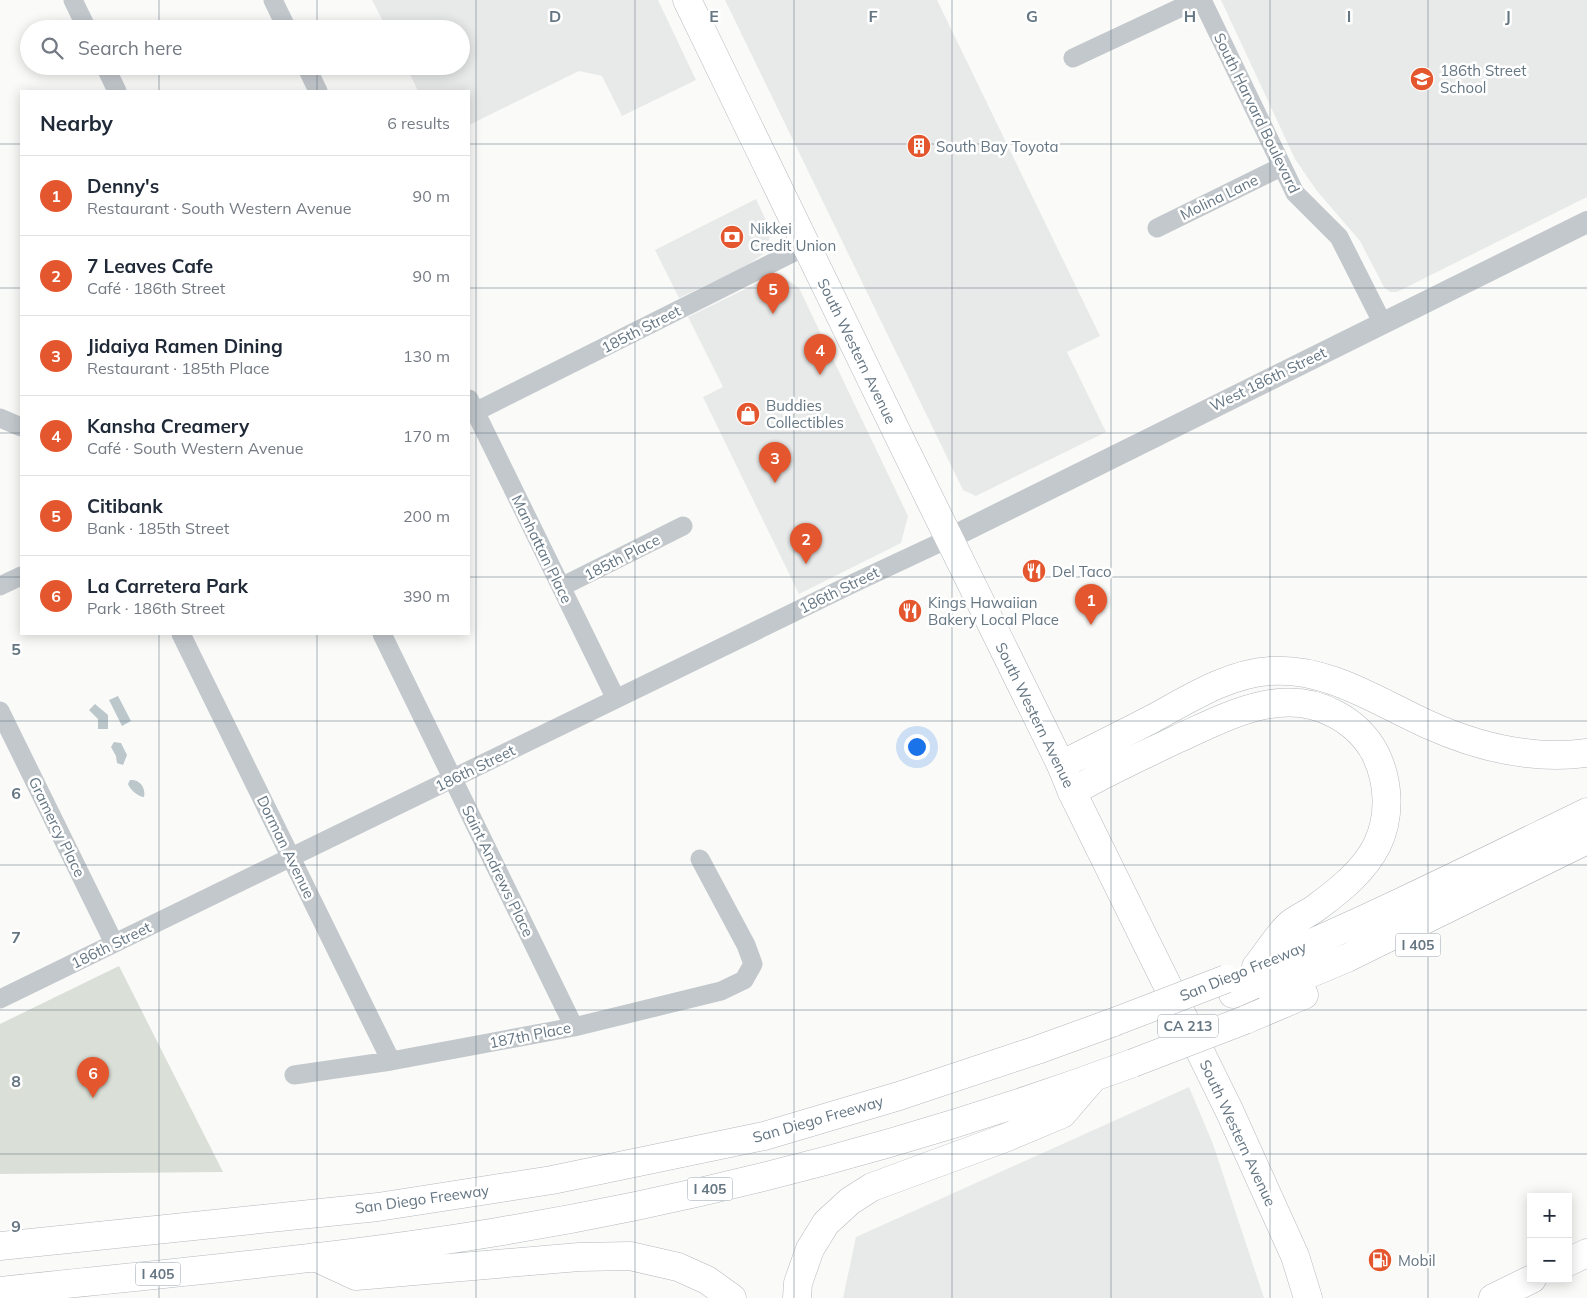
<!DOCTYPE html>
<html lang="en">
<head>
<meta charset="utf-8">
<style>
	:root { --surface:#fff; --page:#f6f6f7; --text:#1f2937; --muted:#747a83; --line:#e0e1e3; --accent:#e4572e }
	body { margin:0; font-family:Mulish,sans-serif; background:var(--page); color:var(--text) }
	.controls { position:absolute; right:15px; bottom:15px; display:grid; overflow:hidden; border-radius:0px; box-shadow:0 2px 12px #0003 }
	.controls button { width:45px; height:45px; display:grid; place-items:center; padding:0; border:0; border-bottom:1px solid var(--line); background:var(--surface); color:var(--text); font:25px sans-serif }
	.you { position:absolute; left:916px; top:746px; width:18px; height:18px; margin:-12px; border:4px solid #fff; border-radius:50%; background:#1a73e8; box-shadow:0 0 0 8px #1a73e833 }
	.badge { display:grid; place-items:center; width:32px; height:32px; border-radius:50%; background:var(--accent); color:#fff; font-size:16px; font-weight:700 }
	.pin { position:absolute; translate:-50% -41px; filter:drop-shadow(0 1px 2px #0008) }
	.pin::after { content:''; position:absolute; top:26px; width:18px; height:15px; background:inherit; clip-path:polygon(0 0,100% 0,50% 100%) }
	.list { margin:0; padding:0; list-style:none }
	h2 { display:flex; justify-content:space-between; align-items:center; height:65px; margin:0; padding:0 20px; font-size:21px }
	h2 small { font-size:16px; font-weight:400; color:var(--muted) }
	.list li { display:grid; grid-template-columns:32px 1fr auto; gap:15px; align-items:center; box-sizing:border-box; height:80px; padding:0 20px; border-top:1px solid var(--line) }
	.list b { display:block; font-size:19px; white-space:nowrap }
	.list p { margin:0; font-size:16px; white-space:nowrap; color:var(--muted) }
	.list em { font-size:16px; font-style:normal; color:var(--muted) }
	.icon { flex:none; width:28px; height:28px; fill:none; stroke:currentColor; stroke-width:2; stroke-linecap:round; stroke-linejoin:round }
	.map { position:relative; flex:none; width:1587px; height:1298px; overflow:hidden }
	.search { position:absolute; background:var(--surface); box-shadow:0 2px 12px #0003; left:20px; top:20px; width:450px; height:55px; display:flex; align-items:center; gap:12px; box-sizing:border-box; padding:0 18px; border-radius:28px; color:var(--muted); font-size:19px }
	.panel { position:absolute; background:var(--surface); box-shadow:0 2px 12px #0003; left:20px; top:90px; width:450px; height:545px; border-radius:0px }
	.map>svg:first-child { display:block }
	.built { fill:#e8e9e9 }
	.green { fill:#dadfd7 }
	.water { fill:#bbc7cb }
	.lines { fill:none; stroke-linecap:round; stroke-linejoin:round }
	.primary-casing { stroke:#b5babe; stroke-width:29 }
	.motorway-casing { stroke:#b4b9bd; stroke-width:29 }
	.minor { stroke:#c3c8cc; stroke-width:19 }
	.tertiary { stroke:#c3c8cc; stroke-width:22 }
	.primary { stroke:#fff; stroke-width:28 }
	.motorway { stroke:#fff; stroke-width:28 }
	.motorway-bridge-casing { stroke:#b4b9bd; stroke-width:29; stroke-linecap:butt }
	.motorway-bridge { stroke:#fff; stroke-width:28 }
	.grid { fill:none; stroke:#657683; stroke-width:1; stroke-opacity:0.55 }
	.labels { text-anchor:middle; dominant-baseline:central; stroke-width:5; stroke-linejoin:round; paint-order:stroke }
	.shield { fill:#fff; stroke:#939fa8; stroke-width:1 }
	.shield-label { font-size:14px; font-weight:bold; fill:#657683 }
	.poi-label { font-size:15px; fill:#657683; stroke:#fff; text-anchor:start }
	.street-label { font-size:15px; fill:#657683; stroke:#fff }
	.grid-label { font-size:16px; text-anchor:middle; font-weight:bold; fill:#657683; stroke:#fff; stroke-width:5; stroke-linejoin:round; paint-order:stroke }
</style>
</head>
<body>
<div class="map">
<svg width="1587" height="1298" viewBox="0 0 1587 1298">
	<rect width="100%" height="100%" fill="#fafaf8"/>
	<path class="built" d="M372,0H658L696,80L622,116L602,76L579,71L469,125V91H418L406,66H461V29H387Z
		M725,0H937L1100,336L1067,352L1106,432L976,496L963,490Z
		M1221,0H1587V197L1397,292H1390L1384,287L1360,241L1317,191L1295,159Z
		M756,199L771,231L766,252L745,267L679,298L655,250Z
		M783,277L799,288L908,516L901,543L799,594L703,397L723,387L688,317L766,279Z
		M1189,1087L1213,1144L1264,1298H843L856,1237Z"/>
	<path class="green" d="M119,966L223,1172L0,1174V1024Z"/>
	<path class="water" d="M118,696L131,721L122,726L109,700Z
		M95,704L108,715V729H98V719L89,710Z
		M114,742L121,743L127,755L123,765L117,763L116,756L111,747Z
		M130,780C140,779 146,788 144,797C139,797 130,790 128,784Z"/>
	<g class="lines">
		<g class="primary-casing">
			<path id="primary" d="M687,0L905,449L1061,765L1072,792L1229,1110L1295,1256L1308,1298
				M1568,1262L1587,1253
				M1493,1298L1532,1279"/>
		</g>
		<g class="motorway-casing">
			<path id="motorway" d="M1061,765C1091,750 1121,735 1152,719C1189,699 1227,674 1270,671C1328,667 1378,702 1429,725C1478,747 1533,760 1587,753
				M1072,792C1106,772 1142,756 1177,739C1226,717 1282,685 1335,714C1352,723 1366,736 1375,753C1389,781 1391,816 1377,845C1364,871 1340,890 1317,907C1308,914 1297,918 1289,925C1277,936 1266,955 1256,967
				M1258,966C1370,919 1478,865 1587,812
				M1271,990L1347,958L1587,840
				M1233,994L1287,970
				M1245,1020L1304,995
				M0,1246L378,1207L552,1180L764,1136L899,1096L1037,1050L1114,1022
				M315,1257L356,1276L579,1257L630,1256L678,1267L707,1280L732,1298
				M0,1291C166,1273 333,1259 497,1232C714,1196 927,1139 1133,1063
				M797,1298L798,1283L810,1249L826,1223L850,1201L872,1187L1005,1138L1062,1114L1093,1078"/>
		</g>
		<path class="minor" d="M73,0L87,29
			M273,0L287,29
			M1202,0L1295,193L1339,237L1382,322
			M1073,58L1197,0
			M105,66L117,91
			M306,66L318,91
			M1157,228L1281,167
			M469,399L616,699
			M475,412L806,246
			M0,418L21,427
			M0,586L21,576
			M561,587L683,526
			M181,634L391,1061
			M382,634L574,1027
			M0,711L114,943
			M0,999L856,582L950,538
			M294,1075L391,1061L574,1027L721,991L744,980L753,964L746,945L700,859"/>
		<path class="tertiary" d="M950,538L1587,222"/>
		<use href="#primary" class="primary"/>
		<use href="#motorway" class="motorway"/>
		<g class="motorway-bridge-casing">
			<path id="motorway-bridge" d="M1114,1022L1226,979
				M1133,1063L1245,1020"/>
		</g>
		<use href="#motorway-bridge" class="motorway-bridge"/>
	</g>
	<path class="grid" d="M159,0V29M317,0V29M476,0V1298M635,0V1298M794,0V1298M952,0V1298M1111,0V1298M1270,0V1298M1428,0V1298M159,66V91M317,66V91M0,144H21M469,144H1587M0,288H21M469,288H1587M0,433H21M469,433H1587M0,577H21M469,577H1587M159,634V1298M317,634V1298M0,721H1587M0,865H1587M0,1010H1587M0,1154H1587"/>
	<defs>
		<g id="school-disc" transform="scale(1.25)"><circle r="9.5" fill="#e4572e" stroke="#fff"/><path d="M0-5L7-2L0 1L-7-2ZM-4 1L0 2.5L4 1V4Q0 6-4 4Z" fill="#fff"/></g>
		<g id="building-disc" transform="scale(1.25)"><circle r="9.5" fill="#e4572e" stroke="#fff"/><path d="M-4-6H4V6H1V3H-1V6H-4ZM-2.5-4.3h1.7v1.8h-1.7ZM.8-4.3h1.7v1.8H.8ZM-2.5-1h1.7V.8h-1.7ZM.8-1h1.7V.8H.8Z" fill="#fff"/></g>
		<g id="bank-disc" transform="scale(1.25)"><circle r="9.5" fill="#e4572e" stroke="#fff"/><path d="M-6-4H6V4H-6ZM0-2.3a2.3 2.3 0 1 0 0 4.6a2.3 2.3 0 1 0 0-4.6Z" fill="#fff"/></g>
		<g id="shop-disc" transform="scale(1.25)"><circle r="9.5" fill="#e4572e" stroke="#fff"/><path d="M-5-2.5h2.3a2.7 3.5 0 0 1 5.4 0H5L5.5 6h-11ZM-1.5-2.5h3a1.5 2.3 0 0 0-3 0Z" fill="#fff"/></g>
		<g id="restaurant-disc" transform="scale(1.25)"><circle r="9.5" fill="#e4572e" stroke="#fff"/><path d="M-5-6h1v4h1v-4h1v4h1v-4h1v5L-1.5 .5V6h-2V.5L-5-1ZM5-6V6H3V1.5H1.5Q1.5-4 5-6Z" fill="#fff"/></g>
		<g id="fuel-disc" transform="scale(1.25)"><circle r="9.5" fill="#e4572e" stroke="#fff"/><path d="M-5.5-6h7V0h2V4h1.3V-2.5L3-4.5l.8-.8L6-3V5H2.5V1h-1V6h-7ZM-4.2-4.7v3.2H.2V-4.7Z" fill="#fff"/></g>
	</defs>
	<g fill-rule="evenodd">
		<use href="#school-disc" x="1422" y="79"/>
		<use href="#building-disc" x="919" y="146"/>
		<use href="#bank-disc" x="732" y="237"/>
		<use href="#shop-disc" x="748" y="414"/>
		<use href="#restaurant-disc" x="1034" y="571"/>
		<use href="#restaurant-disc" x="910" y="611"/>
		<use href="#fuel-disc" x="1380" y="1260"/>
	</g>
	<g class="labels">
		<g class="shield">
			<rect x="1395.5" y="933.5" width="45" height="23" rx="4"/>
			<rect x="1158" y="1014.5" width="60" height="23" rx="4"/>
			<rect x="687.5" y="1177.5" width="45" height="23" rx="4"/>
			<rect x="135.5" y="1262.5" width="45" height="23" rx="4"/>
		</g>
		<g class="shield-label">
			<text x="1418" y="945">I 405</text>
			<text x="1188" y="1026">CA 213</text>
			<text x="710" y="1189">I 405</text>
			<text x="158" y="1274">I 405</text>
		</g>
		<g class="poi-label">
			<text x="1440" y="70">186th Street<tspan x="1440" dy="17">School</tspan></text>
			<text x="936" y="146">South Bay Toyota</text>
			<text x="750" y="228">Nikkei<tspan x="750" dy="17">Credit Union</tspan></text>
			<text x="766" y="405">Buddies<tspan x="766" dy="17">Collectibles</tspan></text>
			<text x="1052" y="571">Del Taco</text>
			<text x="928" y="602">Kings Hawaiian<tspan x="928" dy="17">Bakery Local Place</tspan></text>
			<text x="1398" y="1260">Mobil</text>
		</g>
		<g class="street-label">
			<text transform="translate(1257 113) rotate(64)">South Harvard Boulevard</text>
			<text transform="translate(1219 197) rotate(-26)">Molina Lane</text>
			<text transform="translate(641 329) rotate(-27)">185th Street</text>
			<text transform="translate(857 351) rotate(64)">South Western Avenue</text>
			<text transform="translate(1268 379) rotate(-26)">West 186th Street</text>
			<text transform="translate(542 549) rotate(64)">Manhattan Place</text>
			<text transform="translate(622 557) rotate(-27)">185th Place</text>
			<text transform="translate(839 590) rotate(-26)">186th Street</text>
			<text transform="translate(1035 715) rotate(64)">South Western Avenue</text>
			<text transform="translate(475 768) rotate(-26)">186th Street</text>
			<text transform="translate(57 827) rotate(64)">Gramercy Place</text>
			<text transform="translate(286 847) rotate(64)">Dorman Avenue</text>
			<text transform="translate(498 871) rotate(64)">Saint Andrews Place</text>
			<text transform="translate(111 945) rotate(-26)">186th Street</text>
			<text transform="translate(1243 971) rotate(-22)">San Diego Freeway</text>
			<text transform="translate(530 1035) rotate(-11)">187th Place</text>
			<text transform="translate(818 1119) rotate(-16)">San Diego Freeway</text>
			<text transform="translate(1238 1133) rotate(65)">South Western Avenue</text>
			<text transform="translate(422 1199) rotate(-8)">San Diego Freeway</text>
		</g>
	</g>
	<g class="grid-label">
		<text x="555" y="22">D</text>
		<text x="714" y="22">E</text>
		<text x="873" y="22">F</text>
		<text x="1032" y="22">G</text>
		<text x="1190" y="22">H</text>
		<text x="1349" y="22">I</text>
		<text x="1508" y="22">J</text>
		<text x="16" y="655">5</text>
		<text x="16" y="799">6</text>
		<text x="16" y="943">7</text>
		<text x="16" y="1087">8</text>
		<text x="16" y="1232">9</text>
	</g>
</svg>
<div class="controls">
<button>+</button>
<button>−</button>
</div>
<div class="you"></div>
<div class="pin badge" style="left:1091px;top:625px">1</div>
<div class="pin badge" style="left:806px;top:564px">2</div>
<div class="pin badge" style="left:775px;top:483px">3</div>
<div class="pin badge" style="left:820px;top:375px">4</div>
<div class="pin badge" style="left:773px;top:314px">5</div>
<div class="pin badge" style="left:93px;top:1098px">6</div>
<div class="search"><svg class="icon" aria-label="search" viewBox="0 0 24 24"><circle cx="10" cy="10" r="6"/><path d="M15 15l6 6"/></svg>Search here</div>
<section class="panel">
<h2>Nearby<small>6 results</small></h2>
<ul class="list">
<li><span class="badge">1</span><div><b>Denny's</b><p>Restaurant · South Western Avenue</p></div><em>90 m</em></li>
<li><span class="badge">2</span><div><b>7 Leaves Cafe</b><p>Café · 186th Street</p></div><em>90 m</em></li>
<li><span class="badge">3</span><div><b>Jidaiya Ramen Dining</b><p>Restaurant · 185th Place</p></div><em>130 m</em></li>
<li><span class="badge">4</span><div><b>Kansha Creamery</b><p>Café · South Western Avenue</p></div><em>170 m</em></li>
<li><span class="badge">5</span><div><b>Citibank</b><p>Bank · 185th Street</p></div><em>200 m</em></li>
<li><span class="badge">6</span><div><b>La Carretera Park</b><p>Park · 186th Street</p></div><em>390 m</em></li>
</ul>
</section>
</div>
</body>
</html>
